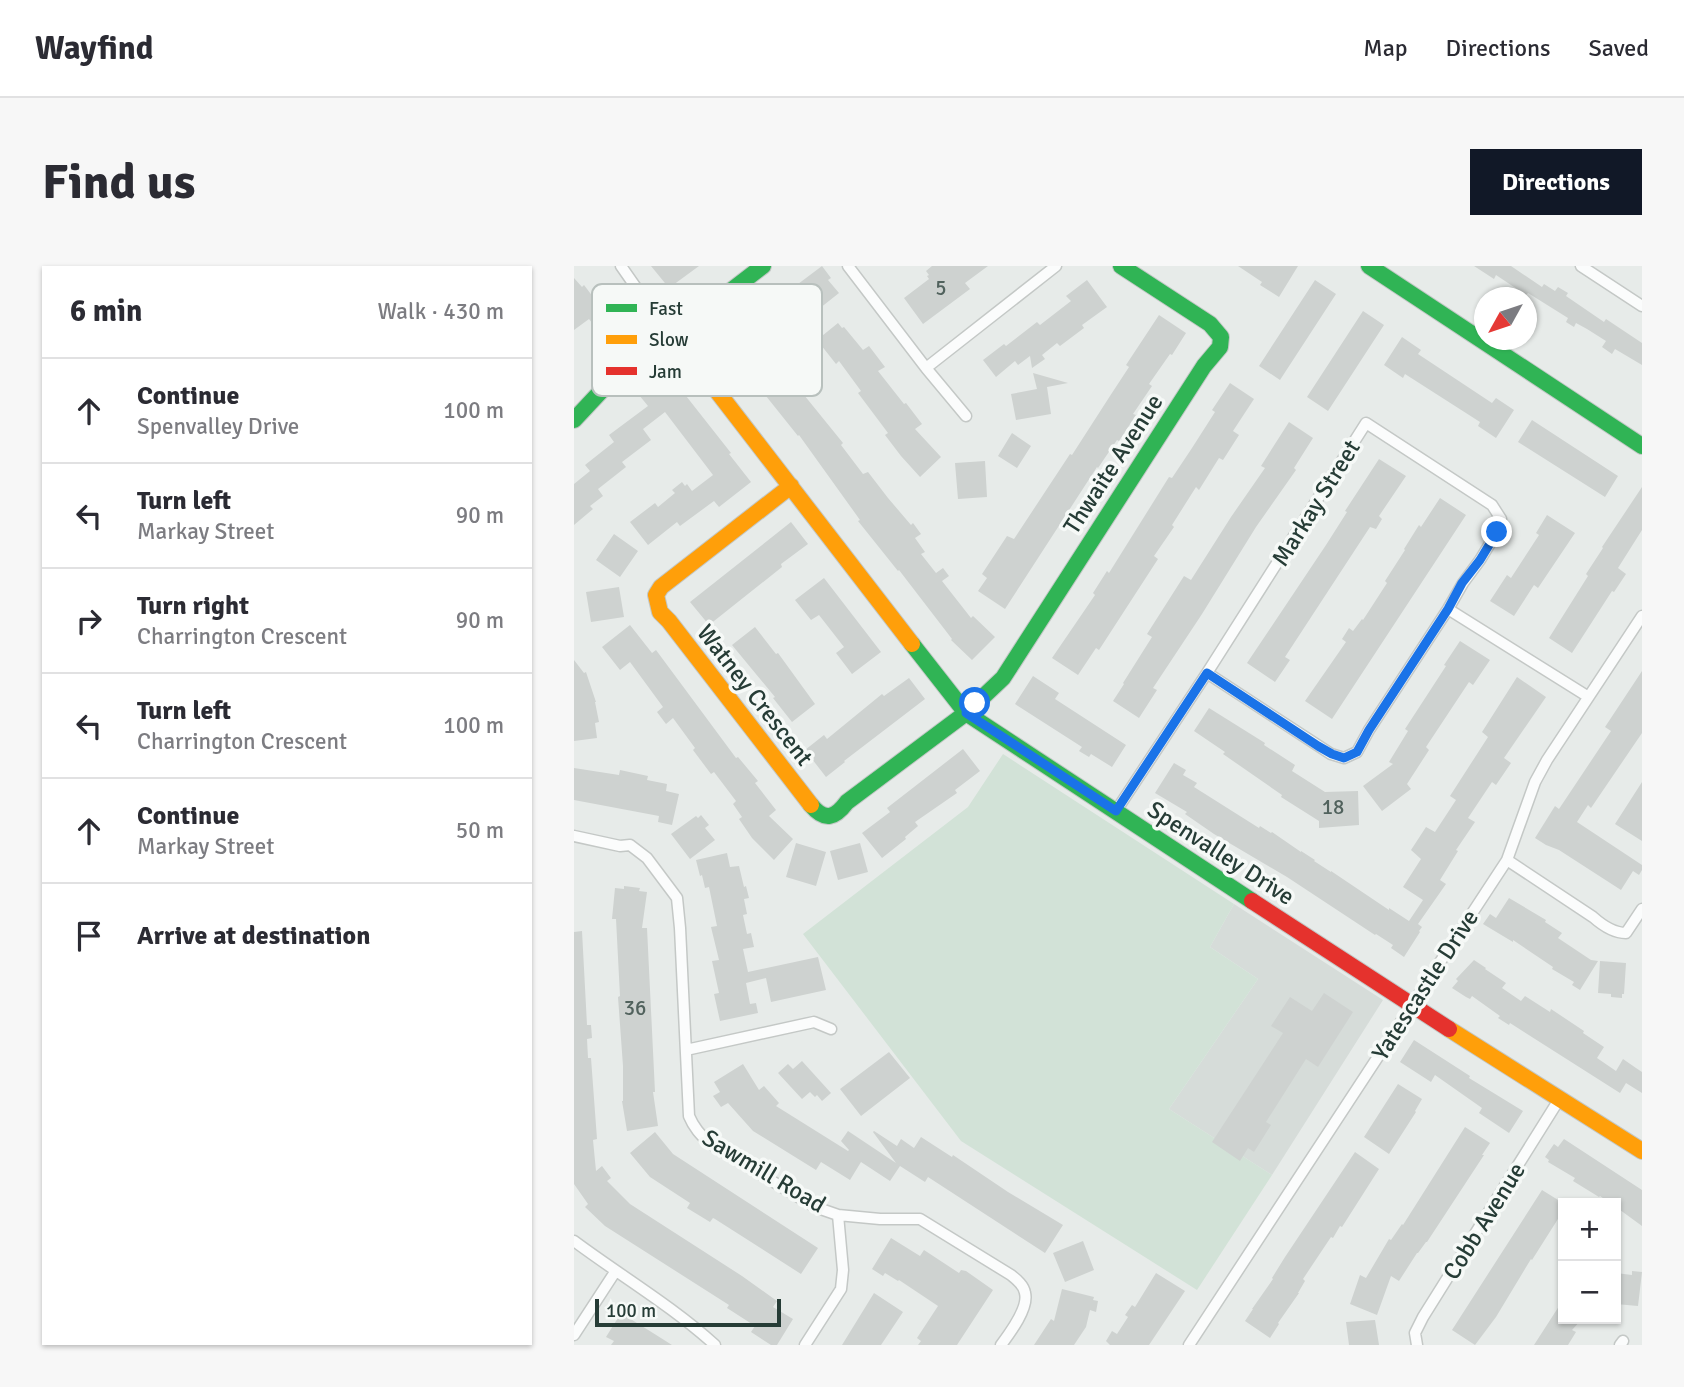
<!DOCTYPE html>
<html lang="en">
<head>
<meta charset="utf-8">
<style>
	:root { --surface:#fff; --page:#f7f7f7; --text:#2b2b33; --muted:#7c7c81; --line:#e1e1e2; --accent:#111827 }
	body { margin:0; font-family:Signika,sans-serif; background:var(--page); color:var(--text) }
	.controls { position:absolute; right:21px; bottom:21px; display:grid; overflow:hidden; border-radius:0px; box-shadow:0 2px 5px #0004 }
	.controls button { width:63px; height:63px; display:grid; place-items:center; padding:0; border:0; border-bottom:2px solid var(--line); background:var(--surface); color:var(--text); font:35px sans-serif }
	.compass { position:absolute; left:900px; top:21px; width:63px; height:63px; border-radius:50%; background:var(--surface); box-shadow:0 2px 5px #0004; rotate:230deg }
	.scale { position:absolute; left:21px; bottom:18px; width:186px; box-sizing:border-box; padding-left:7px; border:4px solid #263c36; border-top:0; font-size:19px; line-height:24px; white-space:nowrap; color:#263c36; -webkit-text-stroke:5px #f6f9f7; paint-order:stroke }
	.stop { position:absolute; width:21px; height:21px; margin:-16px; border:5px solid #1a73e8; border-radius:50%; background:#fff }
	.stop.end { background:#1a73e8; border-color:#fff; box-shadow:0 2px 7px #0008 }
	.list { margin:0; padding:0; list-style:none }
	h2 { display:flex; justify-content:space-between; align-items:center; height:91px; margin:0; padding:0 28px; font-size:30px }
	h2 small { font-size:23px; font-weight:400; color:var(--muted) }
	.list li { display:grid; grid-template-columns:46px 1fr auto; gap:21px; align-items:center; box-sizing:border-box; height:105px; padding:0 28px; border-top:2px solid var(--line) }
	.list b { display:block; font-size:26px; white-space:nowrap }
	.list p { margin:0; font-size:23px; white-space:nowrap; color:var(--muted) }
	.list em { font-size:23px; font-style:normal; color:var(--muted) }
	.icon { flex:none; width:38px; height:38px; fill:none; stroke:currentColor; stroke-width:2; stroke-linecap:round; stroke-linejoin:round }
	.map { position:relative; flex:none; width:1068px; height:1079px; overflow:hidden; border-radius:0px }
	header { display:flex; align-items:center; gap:42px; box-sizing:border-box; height:98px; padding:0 35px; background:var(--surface); border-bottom:2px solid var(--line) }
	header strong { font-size:33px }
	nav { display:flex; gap:38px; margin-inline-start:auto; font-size:24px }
	.intro { display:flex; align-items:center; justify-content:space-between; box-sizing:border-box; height:168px; padding:0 42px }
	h1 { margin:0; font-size:49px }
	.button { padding:18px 32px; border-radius:0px; background:var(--accent); color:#fff; font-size:24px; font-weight:700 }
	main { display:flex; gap:42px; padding:0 42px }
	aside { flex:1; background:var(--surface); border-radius:0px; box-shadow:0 2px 5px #0004 }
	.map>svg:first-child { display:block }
	.built { fill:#d6dcd9 }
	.green { fill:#d2e2d7 }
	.building { fill:#ced2d0 }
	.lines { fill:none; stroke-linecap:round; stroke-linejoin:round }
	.street-casing { stroke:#c4c8c6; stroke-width:13 }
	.fast-casing { stroke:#c3c8c6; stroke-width:18 }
	.slow-casing { stroke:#c3c8c6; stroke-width:18 }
	.jam-casing { stroke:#c3c8c6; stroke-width:18 }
	.street { stroke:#fbfcfc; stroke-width:10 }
	.fast { stroke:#30b455; stroke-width:16 }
	.slow { stroke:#ff9f0a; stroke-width:16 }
	.jam { stroke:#e5322d; stroke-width:16 }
	.route { stroke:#1a73e8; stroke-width:9 }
	.labels { text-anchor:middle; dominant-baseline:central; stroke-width:7; stroke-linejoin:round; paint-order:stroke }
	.number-label { font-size:21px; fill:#51625d }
	.street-label { font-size:24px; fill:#263c36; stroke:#f6f9f7 }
	.key { fill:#f6f9f7; stroke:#b8c0bd; stroke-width:2 }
	.key-label { font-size:19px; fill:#263c36 }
</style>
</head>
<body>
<header>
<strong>Wayfind</strong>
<nav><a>Map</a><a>Directions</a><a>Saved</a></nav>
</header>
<div class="intro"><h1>Find us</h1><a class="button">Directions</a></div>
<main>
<aside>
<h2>6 min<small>Walk · 430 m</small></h2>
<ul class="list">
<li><svg class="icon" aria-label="ahead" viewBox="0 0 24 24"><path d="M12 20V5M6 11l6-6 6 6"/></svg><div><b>Continue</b><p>Spenvalley Drive</p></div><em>100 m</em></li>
<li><svg class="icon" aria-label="left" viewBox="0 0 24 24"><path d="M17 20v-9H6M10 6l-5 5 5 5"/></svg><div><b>Turn left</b><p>Markay Street</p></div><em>90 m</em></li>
<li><svg class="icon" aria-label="right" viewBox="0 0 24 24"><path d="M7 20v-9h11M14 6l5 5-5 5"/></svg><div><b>Turn right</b><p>Charrington Crescent</p></div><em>90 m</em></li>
<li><svg class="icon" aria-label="left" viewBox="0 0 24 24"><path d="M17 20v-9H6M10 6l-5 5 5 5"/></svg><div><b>Turn left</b><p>Charrington Crescent</p></div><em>100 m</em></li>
<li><svg class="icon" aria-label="ahead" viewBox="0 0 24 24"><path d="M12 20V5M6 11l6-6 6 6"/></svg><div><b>Continue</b><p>Markay Street</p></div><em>50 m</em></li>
<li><svg class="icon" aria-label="arrive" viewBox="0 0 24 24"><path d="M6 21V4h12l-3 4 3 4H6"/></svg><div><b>Arrive at destination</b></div></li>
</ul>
</aside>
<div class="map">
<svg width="1068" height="1079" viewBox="0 0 1068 1079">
	<rect width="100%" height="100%" fill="#e7ebe9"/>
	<path class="built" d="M660,638L809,734L698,909L595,843L684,713L636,681Z"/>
	<path class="green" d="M429,488L660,638L636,681L684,713L595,843L698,909L623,1024L387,875L229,668L394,541Z"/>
	<path class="building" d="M77,0H125L95,22Z
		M248,0L257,12L254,14L265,27L241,46L243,49L214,70L216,73L206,80L203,77L187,89L200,106L209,99L214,105L219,102L223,107L224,106L230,114L224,119L228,123L226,124L269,177L267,179L289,208L294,206L314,232L337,259L339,257L347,268L341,272L351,286L347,288L362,307L369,302L375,310L368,315L397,352L399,350L421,371L398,394L377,374L378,373L325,304L324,305L284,255L286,254L225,169L224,170L172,105L169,108L149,82L228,23L224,18Z
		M358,0H414L391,17L396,23L349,58L330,32L355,13L353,10L355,9L352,5Z
		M664,0H724L705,31L686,19L688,16Z
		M900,0H937L968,21L970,18L981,25L984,21L994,27L992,30L1030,56L1032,53L1068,77V99L1041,83L1038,88L1028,81L1032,75L1013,63L1002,57L1000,61L992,56L994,52L954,27L952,29L922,9L920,13Z
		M0,12L8,21L10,19L32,48L37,44L51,62L38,72L42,76L33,82L26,73L29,71L15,53L0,64Z
		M513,14L533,41L508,59L510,62L486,80L483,77L468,89L471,93L458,102L456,90L444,99L441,95L422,111L409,94L430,78L432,80L463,56L466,59L497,35L492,30Z
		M741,14L762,28L706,114L685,100Z
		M789,45L810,59L754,145L733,131Z
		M585,49L612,67L598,89L596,88L575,118L578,120L559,148L562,149L545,175L543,174L524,202L523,201L431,343L404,325L413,312L408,308L433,270L440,273L496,188L498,189L536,130L555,101L552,99Z
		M264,57L268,62L270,61L289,84L295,80L311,101L304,105L330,138L332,137L348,158L341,163L367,191L346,211L327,190L311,169L314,167L284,127L287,125L265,95L262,98L243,74Z
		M828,71L847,84L844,88L918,137L922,132L940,144L922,172L904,160L906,156L831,108L829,112L810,99Z
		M94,107L157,187L155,188L177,216L145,241L140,235L106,260L103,256L74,279L56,256L81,237L84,241L101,227L98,224L108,216L111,220L113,218L118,225L139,209L91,146L69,163L77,174L48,196L52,201L24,223L29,230L16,240L19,243L0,259V218L16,205L11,199L40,176L35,169L74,140L65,129Z
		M459,107L494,117L473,121L477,148L442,154L437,128L463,123Z
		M656,117L680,133L659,165L665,169L649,194L645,192L625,224L622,221L598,259L600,261L580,290L584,293L525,384L522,382L504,409L478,392L521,329L519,327L533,305L535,307L595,211L598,212L618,182L641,146L638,144Z
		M958,154L1044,210L1031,231L944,176Z
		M715,156L739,172L720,202L722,204L682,261L628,348L579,422L583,424L565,452L539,435L550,418L549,417L578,371L573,368L610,310L617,314L657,251L691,202L687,200Z
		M438,167L457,180L443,202L424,190Z
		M805,193L832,210L805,250L808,253L802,263L796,261L711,391L716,394L701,416L673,397L752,279L773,246L771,245Z
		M411,195L413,231L384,233L381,197Z
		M1068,221V264L1044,302L1052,308L1040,326L1038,325L998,387L975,372L1014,310L1012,308L1029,282L1028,281Z
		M866,232L892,249L758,453L731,435L772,376L768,373L775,362L779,365L788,353L789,354L813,317L811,315L831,284L830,283L845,259L847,261Z
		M973,249L1001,267L964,322L960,319L940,350L916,335L933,309L937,312L965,269L962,267Z
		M217,256L234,278L207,298L208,301L135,359L116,336Z
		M40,268L64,285L46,311L22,294Z
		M250,312L307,386L278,408L262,387L270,381L245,349L237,354L221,334Z
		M45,321L50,351L17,356L12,326Z
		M56,359L78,387L82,384L162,492L164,491L184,515L181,517L202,544L195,550L219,573L200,594L178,572L165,553L168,551L159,538L162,535L140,506L137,508L119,484L121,482L99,452L92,458L83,446L89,441L56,396L46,404L28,381Z
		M181,361L202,388L204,387L241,438L218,456L199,432L201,431L158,379Z
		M886,375L916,394L899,419L895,416L852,481L855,484L833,518L837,523L808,545L789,520L819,498L815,496L834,465L831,463L872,400L870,399Z
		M0,394L10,407L12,406L22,436H21L25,456L21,457L23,472L0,475Z
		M1068,405V467L1017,542L1014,539L1003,556L1068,599V604L1065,609L1059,605L1047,624L985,584L972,579L961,572L981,540L985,543L1037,465L1031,461Z
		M459,410L485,427L481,433L552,479L538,501L517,488L515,491L505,485L508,481L441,438Z
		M943,411L972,431L930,492L937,497L922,519L918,516L894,552L901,556L882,584L884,585L866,614L872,618L844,658L848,661L845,665L846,666L830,691L817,682L819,679L802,668L801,669L713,611L640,568L611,548L613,546L581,527L600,497L612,504L609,509L623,517L620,521L685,562L686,560L697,567L698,566L727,586V585L741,594L740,595L757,606V605L815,644V642L835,655L849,634L829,621L847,593L837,584L852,561L861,566L882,534L876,530L914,471L908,466Z
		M335,412L351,433L270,495L271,496L252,511L231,484L250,469L253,473L308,428L310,430Z
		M635,442L691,477L690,479L721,499L718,505L751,526L784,525L785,559L745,562V555L707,531L708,529L649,488L651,486L620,465Z
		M389,483L406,505L381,524L383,527L341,556L344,560L331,571L332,573L308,592L288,567L316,546L313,542Z
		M0,502L45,509L46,504L74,510L73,514L93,518L92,525L105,528L98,559L84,556L85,550L0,534Z
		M1068,516V575L1041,558Z
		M127,549L135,559L131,562L141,574L116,593L97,568L122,550L124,552Z
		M222,577L252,586L242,620L212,611Z
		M286,577L294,606L264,614L256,585Z
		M153,587L156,601L165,600L170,621L172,620L175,632L170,633L173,648L169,649L173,668L177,667L180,681L169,683L174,706L244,691L252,724L197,736L192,712L172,717L176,738L182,737L184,747L146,755L140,728L145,727L138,695L145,694L137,661L143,660L135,621L131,622L128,609L126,610L122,594Z
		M50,620L66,622L65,625L73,626L68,662H73L81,826H79L84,860L53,865L48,835H49V800L44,731L46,730L42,653H38L41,622L50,623Z
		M935,632L972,654L971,656L988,667L984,672L1017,694L1024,695L1006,724L998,719L1000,716L978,703L979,701L939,674V676L909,658L916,648L922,652Z
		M8,665L13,759H17L18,772L13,773L14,792H17L23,873L19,874L22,905L28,900L37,912L33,915L56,938L168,1010L203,1035L199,1041L219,1053L203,1079H197L177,1066L181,1060L153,1042L155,1039L31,960L11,941L14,938L0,918V666Z
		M900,694L912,702L911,703L932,717L928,722L947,735L951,730L976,746L977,743L1010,765L1009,767L1030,781L1023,792L1042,805L1049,793L1062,802L1068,806V827L1052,817L1046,827L936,757L935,759L924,752L926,750L898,730L896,733L892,731L878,722L884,715L882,713Z
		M1026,695L1052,697L1050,728H1048V732L1037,731V728L1024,727Z
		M750,727L779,746L744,801L732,793L692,856L697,859L680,886L674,882L666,895L638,876L709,767L697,760L716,731L738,745Z
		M840,774L896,810L895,812L949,845L935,867L905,847L908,842L861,809L857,816L826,796Z
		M315,786L336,812L287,850L266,823Z
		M228,795L257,827L248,835L243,829L241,831L236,826L228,833L204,807L214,798L219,803Z
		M169,798L185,824L190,820L205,837L202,840L274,885L275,884L267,875L274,865L322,897L299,866L300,865L323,880L327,873L340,882L347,871L378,891L379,889L434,926L489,959L471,987L354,911L351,916L326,900L316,915L287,896L276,914L247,896L242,904L179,865L154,837L147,841L139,830L146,826L140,816Z
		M824,818L848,833L841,845L842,846L815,888L790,871Z
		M891,861L916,877L908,889H910L853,976H852L844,987H843L825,1015L817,1010L803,1049L776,1038L786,1009L792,1012L815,973L817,974L828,958L829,959Z
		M81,866L99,888L244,982L227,1008L141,953L139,952L136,956L113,942L116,937L76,911L56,887Z
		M990,873L1068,924V960L1042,941V937H1036L1026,930L1025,931L999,915L1001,912L974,896L975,894L971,891L980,878L984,881Z
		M781,886L805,903L768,961L766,960L759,972L757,971L729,1013L731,1015L724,1027H725L704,1057L705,1058L696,1072L671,1055L679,1043H678L699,1013L698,1012L711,991Z
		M968,924L989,937V945L958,994L957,993L922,1051L901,1079L878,1064Z
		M317,972L346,990L350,984L385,1007L387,1004L392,1005L419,1024L383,1079H344L347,1075L343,1072L364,1040L325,1014L324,1015L311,1007L309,1010L298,1003Z
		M509,975L520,1004L491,1016L479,987Z
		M1058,1005L1068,1006L1064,1040L1042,1038V1007L1058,1009Z
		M582,1007L611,1025L575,1079H536L532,1075L538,1065L543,1068L554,1051L551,1049L558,1039L561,1041Z
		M488,1023L520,1031L519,1034L524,1035L522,1046L516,1044L512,1061L500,1079H460L477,1053L480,1055Z
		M300,1027L329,1046L307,1079H268Z
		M989,1034V1053H1008L998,1064L1002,1066L994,1079H960Z
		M47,1047L79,1067L98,1079H37L40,1075L32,1071Z
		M801,1054L805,1079H775L772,1056Z"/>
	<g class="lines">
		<g class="street-casing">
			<path id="street" d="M47,0L84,53L99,68
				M274,0L352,102L392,150
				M1007,0L1068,40
				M352,102L482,0
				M874,343L1013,430
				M542,545L633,407L792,157L918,239L927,253L923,266L906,294L889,317L874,343L795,464L783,486L770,492L757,488L633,407
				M0,570L46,580L56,579L73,592L103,632L106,662L115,850C120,862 126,868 135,877L241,941L264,949L306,953H346L437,1009C442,1013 450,1019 451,1027C455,1042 436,1067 427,1079
				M933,594L1019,651C1028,659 1039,667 1052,667L1068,643
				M112,784L240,756L257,763
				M0,975C47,1010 98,1040 141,1079
				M0,1069L41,1006
				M231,1079L267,1023L269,1004L264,949
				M615,1079L933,594L961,516L973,494L1068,350
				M843,1079L841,1067L849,1051L986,832
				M1046,1079L1049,1075"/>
		</g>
		<g class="fast-casing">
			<path id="fast" d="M795,0L1068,180
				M0,154L29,123L189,0
				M338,378L392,447L678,635
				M237,539C251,556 261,552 273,536L392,447L429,412L630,100L646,81L647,71L636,58L547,0"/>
		</g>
		<g class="slow-casing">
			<path id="slow" d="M99,68L338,378
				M217,220L87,321L82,329L86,346L95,355L237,539
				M875,763L1068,885"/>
		</g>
		<g class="jam-casing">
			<path id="jam" d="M678,635L875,763"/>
		</g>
		<use href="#street" class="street"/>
		<use href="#fast" class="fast"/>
		<use href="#slow" class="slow"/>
		<use href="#jam" class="jam"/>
	</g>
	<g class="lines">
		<path class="route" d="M401,437L392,447L542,545L633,407L744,480L758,488L770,492L783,486L795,464L874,343L888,317L906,294L923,266"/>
	</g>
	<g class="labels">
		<g class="number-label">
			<text x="367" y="22">5</text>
			<text x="759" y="541">18</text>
			<text x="61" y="742">36</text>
		</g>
		<g class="street-label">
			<text transform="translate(539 198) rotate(-57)">Thwaite Avenue</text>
			<text transform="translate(742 237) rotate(-58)">Markay Street</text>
			<text transform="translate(181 429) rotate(52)">Watney Crescent</text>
			<text transform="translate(647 587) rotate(33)">Spenvalley Drive</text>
			<text transform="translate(851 719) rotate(-57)">Yatescastle Drive</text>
			<text transform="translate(190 905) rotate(31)">Sawmill Road</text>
			<text transform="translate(910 955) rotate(-58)">Cobb Avenue</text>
		</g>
	</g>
	<rect x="18" y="18" width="230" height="112" rx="10" class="key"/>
	<rect x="32" y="38" width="31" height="8" fill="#30b455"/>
	<rect x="32" y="69" width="31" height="9" fill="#ff9f0a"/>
	<rect x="32" y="101" width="31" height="8" fill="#e5322d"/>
	<g class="key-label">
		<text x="75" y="49">Fast</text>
		<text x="75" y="80">Slow</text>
		<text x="75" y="112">Jam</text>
	</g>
</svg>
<div class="controls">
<button>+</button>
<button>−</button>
</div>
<svg class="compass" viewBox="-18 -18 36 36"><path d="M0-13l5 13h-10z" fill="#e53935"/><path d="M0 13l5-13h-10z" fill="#7c7c81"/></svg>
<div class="scale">100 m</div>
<div class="stop" style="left:401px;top:437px"></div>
<div class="stop end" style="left:923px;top:266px"></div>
</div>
</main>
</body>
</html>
